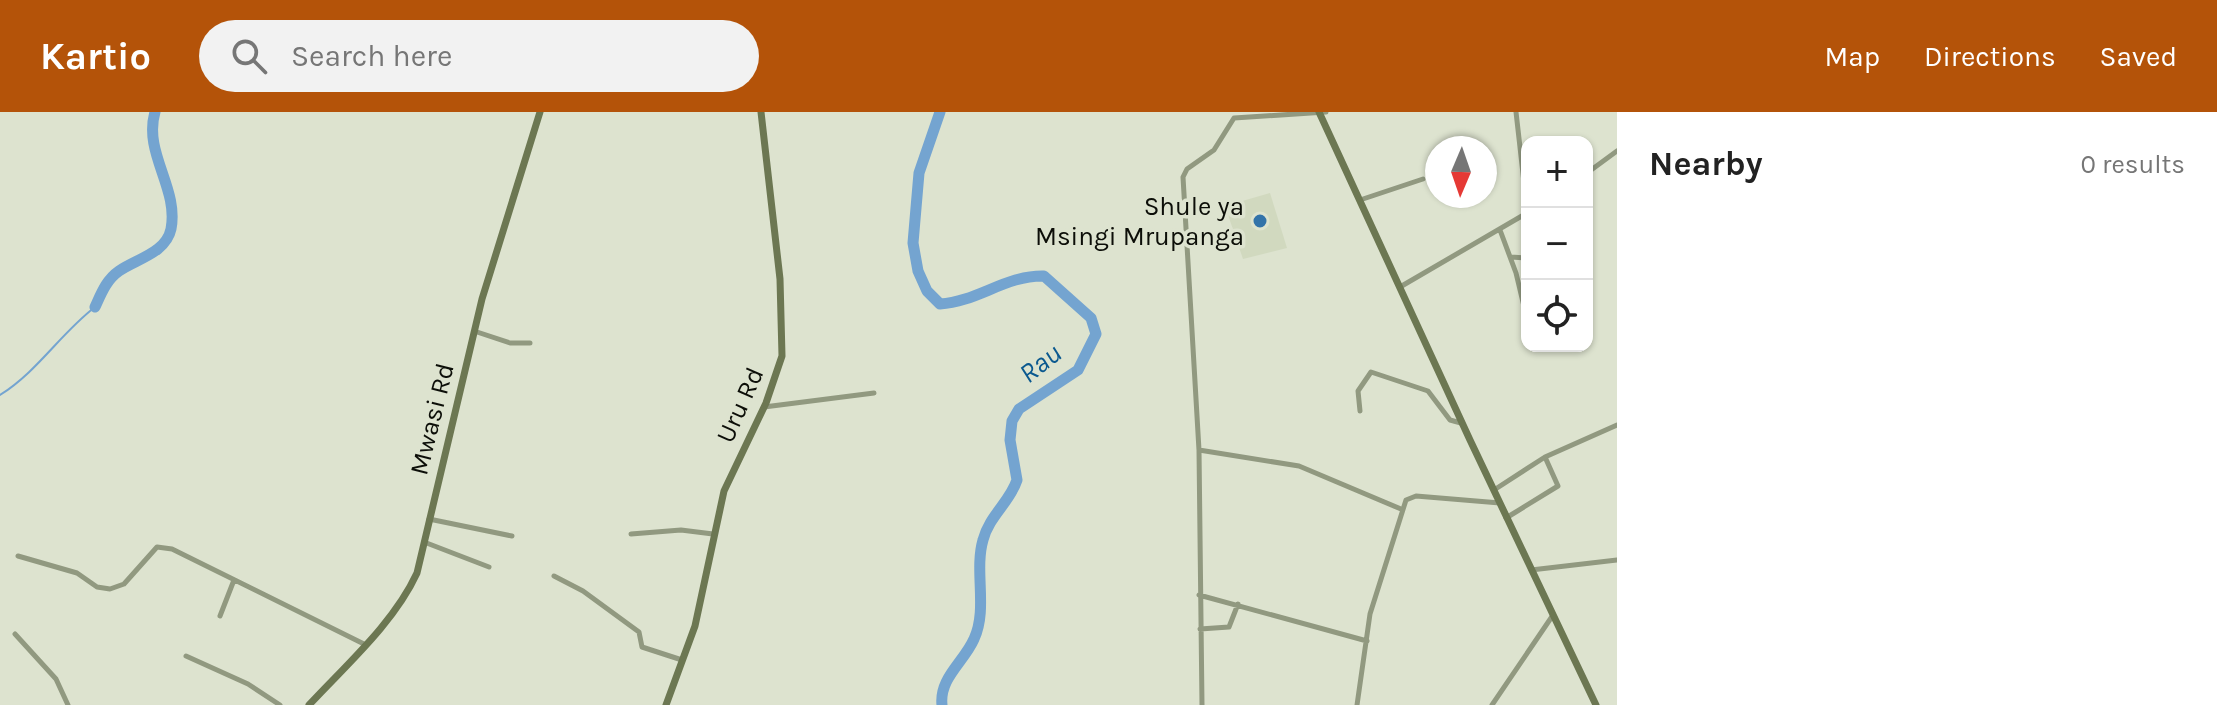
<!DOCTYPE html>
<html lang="en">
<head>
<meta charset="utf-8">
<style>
	:root { --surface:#fff; --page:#f2f2f2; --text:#222; --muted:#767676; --line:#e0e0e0; --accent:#b45309 }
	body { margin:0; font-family:Karla,sans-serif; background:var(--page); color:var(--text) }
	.controls { position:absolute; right:24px; top:24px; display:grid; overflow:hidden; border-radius:16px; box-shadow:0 2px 6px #0004 }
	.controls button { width:72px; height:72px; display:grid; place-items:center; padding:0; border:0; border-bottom:2px solid var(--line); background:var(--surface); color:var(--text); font:40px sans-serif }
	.compass { position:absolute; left:1425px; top:24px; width:72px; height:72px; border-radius:50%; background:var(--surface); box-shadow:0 2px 6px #0004; rotate:182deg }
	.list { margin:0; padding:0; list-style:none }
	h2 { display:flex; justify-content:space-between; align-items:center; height:104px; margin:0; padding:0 32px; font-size:34px }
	h2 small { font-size:26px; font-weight:400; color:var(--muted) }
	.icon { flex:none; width:44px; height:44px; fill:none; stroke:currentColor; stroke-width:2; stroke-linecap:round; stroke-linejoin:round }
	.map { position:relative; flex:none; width:1617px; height:593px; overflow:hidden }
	header { display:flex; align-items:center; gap:48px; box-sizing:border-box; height:112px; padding:0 40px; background:var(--accent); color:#fff }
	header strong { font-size:38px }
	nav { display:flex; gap:44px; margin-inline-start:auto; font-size:28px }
	.search { width:560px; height:72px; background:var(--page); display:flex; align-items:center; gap:20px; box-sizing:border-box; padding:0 28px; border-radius:44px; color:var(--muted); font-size:30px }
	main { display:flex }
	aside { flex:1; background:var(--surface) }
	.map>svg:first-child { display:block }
	.built { fill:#d1d9bf }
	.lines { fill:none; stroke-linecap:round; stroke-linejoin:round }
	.stream { stroke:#74a4d0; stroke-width:2 }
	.river { stroke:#74a4d0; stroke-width:11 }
	.street { stroke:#919980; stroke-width:5 }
	.secondary { stroke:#6c7752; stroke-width:7 }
	.poi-dot { fill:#3273a9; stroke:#dde3cf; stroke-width:3 }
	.labels { text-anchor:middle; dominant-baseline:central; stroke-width:7; stroke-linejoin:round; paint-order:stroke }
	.poi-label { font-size:26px; fill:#0c0e08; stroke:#dde3cf; text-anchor:end }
	.street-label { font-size:26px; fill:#0c0e08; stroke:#dde3cf }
	.water-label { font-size:28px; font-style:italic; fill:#0b598f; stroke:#dde3cf }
</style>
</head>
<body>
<header>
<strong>Kartio</strong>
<div class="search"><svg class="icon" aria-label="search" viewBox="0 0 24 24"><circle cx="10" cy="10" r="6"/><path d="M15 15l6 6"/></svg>Search here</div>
<nav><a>Map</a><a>Directions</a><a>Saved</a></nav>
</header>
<main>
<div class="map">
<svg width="1617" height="593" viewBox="0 0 1617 593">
	<rect width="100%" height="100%" fill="#dde3cf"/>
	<path class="built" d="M1270,81L1287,136L1243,147L1225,94Z"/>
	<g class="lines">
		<path class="stream" d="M0,283C38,259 60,222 95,195"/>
		<path class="river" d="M940,0L919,61L913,131L918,159L927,179L940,192C977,190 1006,163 1044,164L1091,206L1096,222L1078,258L1019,297L1012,309L1010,328L1017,368C1010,390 989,404 983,428C974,459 988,497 974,527C964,550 939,566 942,593
			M95,195C101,182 106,168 119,159C136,147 166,141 171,117C179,76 143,41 155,0"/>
		<path class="street" d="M1516,0L1527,97
			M1587,61L1617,39
			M1360,88L1423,67
			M1500,118L1516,161L1527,207
			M1511,145L1527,146
			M1400,175L1527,101
			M474,219L510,231H530
			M764,295L874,281
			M1360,299L1358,279L1371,260L1428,279L1450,308L1461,311
			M1199,338L1299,354L1401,397
			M1494,378L1545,345L1617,313
			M1506,406L1558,374L1545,345
			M429,407L512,424
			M631,422L681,418L713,422
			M424,430L489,455
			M18,444L77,461L97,475L110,477L124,472L157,435L172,437L364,532
			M1531,458L1617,448
			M554,464L583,479L639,520L642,535L682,548
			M1199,483L1367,529
			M220,504L234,468
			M1200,517L1229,515L1238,492
			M15,522L56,567L68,593
			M186,544L248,572L280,593
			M1202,593L1199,338L1183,65L1187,57L1214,38L1234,6L1326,0
			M1357,593L1370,502L1406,388L1416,384L1500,391
			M1492,593L1553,503"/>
		<path class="secondary" d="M1319,0L1470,328L1596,593
			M309,593C346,553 394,511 417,461L482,187L540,0
			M666,593L695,514L724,379L766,291L782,244L780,167L761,0"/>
	</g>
	<circle class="poi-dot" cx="1260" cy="109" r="8"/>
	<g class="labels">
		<g class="poi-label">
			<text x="1244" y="94">Shule ya<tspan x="1244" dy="30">Msingi Mrupanga</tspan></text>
		</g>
		<g class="street-label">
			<text transform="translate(740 293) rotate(-66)">Uru Rd</text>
			<text transform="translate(432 307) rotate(-76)">Mwasi Rd</text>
		</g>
		<g class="water-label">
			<text transform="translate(1040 251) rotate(-38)">Rau</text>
		</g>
	</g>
</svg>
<div class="controls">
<button>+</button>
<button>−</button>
<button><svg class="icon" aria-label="locate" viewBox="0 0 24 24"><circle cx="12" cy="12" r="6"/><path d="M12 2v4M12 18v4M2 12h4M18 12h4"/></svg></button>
</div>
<svg class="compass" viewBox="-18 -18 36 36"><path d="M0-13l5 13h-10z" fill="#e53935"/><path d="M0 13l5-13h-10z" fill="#767676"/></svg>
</div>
<aside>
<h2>Nearby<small>0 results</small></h2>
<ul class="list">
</ul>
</aside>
</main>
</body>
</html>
